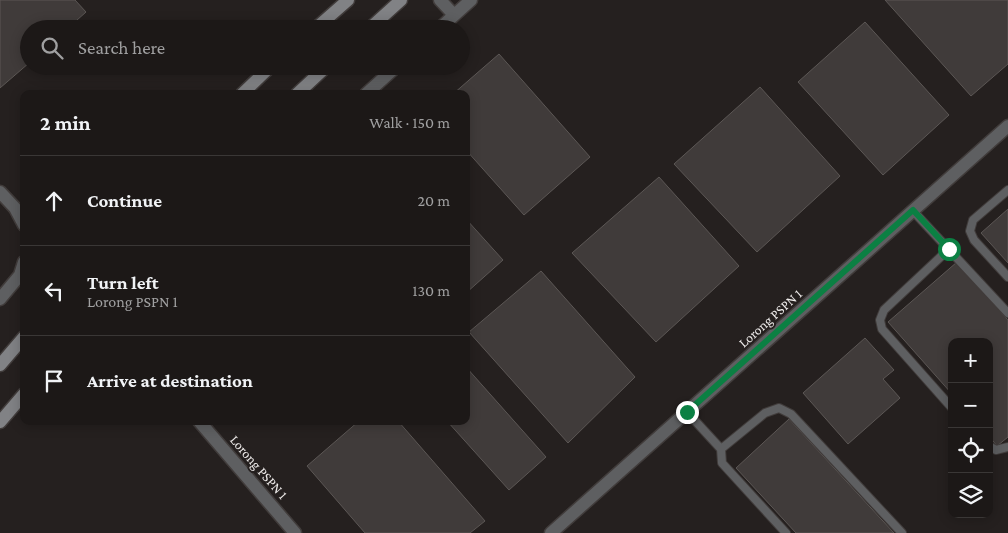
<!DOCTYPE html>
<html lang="en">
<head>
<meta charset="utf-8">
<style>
	:root { --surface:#1c1817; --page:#252120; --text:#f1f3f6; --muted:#a0a0a1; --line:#3a3736 }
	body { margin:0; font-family:"Crimson Pro",serif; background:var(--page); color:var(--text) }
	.controls { position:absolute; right:15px; bottom:15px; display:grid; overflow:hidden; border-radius:10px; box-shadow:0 2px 12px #0003 }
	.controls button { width:45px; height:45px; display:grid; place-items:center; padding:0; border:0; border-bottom:1px solid var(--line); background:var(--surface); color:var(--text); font:25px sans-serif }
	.stop { position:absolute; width:15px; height:15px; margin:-11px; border:4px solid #0b8043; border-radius:50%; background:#fff }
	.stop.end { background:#0b8043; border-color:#fff; box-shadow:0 1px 5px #0008 }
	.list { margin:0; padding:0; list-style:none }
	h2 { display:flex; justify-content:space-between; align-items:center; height:65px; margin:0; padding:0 20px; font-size:21px }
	h2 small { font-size:16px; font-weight:400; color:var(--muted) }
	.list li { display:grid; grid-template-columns:32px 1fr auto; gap:15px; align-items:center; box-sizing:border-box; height:90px; padding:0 20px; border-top:1px solid var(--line) }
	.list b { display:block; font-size:19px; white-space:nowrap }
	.list p { margin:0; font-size:16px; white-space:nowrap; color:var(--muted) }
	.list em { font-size:16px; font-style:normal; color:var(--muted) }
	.icon { flex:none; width:28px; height:28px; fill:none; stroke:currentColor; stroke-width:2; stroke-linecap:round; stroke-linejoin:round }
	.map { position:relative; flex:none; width:1008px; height:533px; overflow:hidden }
	.search { position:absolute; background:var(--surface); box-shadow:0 2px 12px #0003; left:20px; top:20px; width:450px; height:55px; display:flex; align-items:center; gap:12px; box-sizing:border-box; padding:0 18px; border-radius:28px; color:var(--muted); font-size:19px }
	.panel { position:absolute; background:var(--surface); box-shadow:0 2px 12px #0003; left:20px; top:90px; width:450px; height:335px; border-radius:10px }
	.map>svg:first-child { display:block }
	.building { fill:#403b3a; stroke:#5c5755 }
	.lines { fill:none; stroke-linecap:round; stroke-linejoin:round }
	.lane-casing { stroke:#413c3b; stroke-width:10 }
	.street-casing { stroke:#413c3b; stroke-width:15 }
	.secondary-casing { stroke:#413c3b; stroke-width:15 }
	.lane { stroke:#5e5f61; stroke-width:8 }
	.street { stroke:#5e5f61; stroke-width:12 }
	.secondary { stroke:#818285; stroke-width:12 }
	.route { stroke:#0b8043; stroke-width:6 }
	.labels { text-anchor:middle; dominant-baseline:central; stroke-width:4; stroke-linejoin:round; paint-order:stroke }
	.street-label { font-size:14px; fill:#edeae9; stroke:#25201f }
</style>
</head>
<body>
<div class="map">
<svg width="1008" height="533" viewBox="0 0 1008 533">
	<rect width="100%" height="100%" fill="#25201f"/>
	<path class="building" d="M0,0H75L86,12L67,29H29V63L0,88Z
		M885,0H1008V64L971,96Z
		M865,22L949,115L883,175L798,82Z
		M499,54L590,157L524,215L466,150V94H453Z
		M760,87L840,176L757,252L674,164Z
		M659,177L739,266L656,342L572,253Z
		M1008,209V263L981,233Z
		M466,219L503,260L466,293Z
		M957,262L1008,320V437L997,446L989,436V342H952V394L888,322Z
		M541,271L635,377L568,443L469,332Z
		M865,338L894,370L883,379L900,398L848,444L803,393Z
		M466,367L546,457L509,490L447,421H466Z
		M789,419L894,533H796L736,468Z
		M359,421H398L485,521L470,533H365L307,466Z"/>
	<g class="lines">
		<g class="lane-casing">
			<path id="lane" d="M1008,190L973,220L970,231L974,240L1008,277
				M913,211L1008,313
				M949,249L884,310L880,320L882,329L952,408
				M687,412L721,449L722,463L786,533
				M989,446L996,450L1008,447
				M721,449L765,413L779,408L791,414L902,533"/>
		</g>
		<g class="street-casing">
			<path id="street" d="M440,0L454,15
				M439,29L471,0
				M366,94L397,66
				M0,192L15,208L24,225
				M0,299L20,275L24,262
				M199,421L295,533
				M551,533L1008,126"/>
		</g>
		<g class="secondary-casing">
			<path id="secondary" d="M315,29L348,0
				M369,29L401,0
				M242,94L271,66
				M297,94L327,66
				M0,365L24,337
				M0,422L24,394"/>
		</g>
		<use href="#lane" class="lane"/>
		<use href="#street" class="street"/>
		<use href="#secondary" class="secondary"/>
	</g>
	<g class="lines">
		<path class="route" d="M687,412L913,210L949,249"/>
	</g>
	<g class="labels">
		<g class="street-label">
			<text transform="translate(770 318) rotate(-42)">Lorong PSPN 1</text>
			<text transform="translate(259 467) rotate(49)">Lorong PSPN 1</text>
		</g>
	</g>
</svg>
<div class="controls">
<button>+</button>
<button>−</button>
<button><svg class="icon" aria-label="locate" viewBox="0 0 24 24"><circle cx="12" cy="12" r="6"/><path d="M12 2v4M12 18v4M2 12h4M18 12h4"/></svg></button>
<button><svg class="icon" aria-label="layers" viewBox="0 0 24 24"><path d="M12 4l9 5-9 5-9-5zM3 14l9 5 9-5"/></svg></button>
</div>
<div class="stop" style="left:949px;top:249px"></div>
<div class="stop end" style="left:687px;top:412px"></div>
<div class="search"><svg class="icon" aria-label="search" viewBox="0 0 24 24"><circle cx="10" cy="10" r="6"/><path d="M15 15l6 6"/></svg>Search here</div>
<section class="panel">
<h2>2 min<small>Walk · 150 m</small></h2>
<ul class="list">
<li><svg class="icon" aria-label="ahead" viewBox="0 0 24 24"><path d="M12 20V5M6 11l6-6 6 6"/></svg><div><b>Continue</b></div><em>20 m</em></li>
<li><svg class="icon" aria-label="left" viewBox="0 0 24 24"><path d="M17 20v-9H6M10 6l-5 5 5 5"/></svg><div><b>Turn left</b><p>Lorong PSPN 1</p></div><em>130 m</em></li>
<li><svg class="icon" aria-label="arrive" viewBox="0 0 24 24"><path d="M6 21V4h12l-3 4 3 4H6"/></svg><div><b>Arrive at destination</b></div></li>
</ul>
</section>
</div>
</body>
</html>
